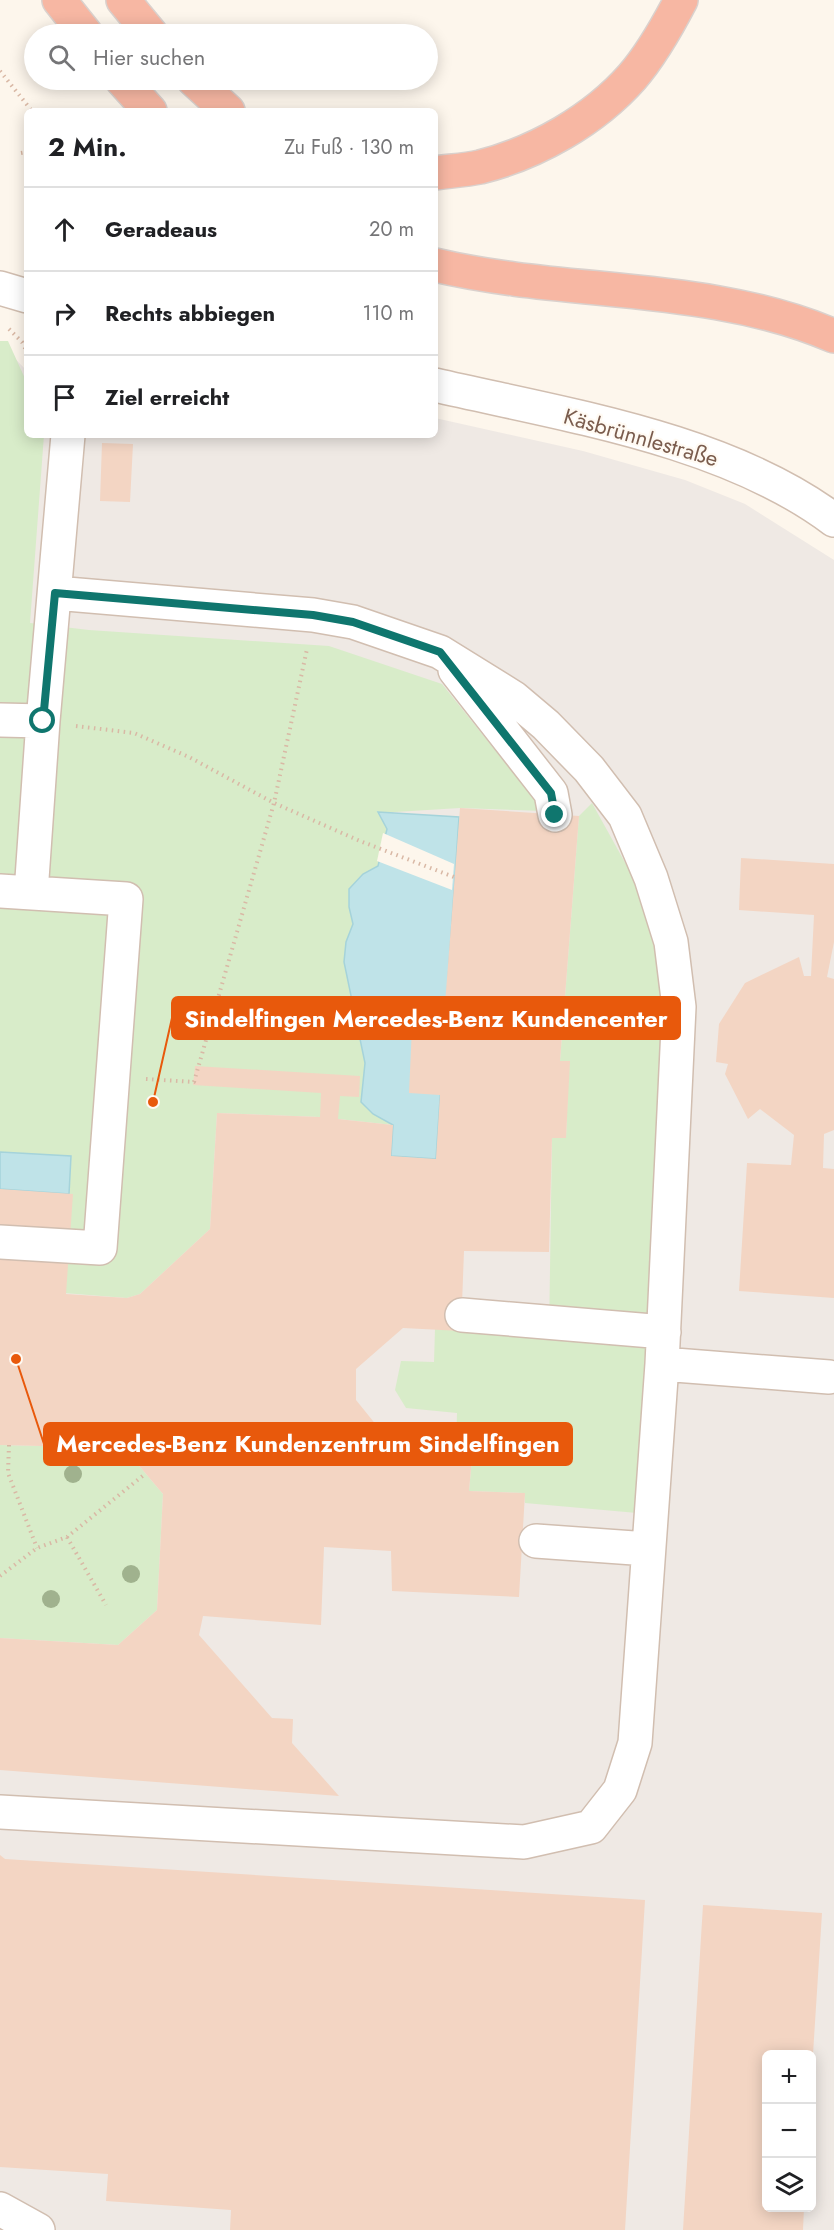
<!DOCTYPE html>
<html lang="de">
<head>
<meta charset="utf-8">
<style>
	:root { --surface:#fff; --page:#f6f6f6; --text:#202124; --muted:#757577; --line:#e0e0e0 }
	body { margin:0; font-family:Jost,sans-serif; background:var(--page); color:var(--text) }
	.controls { position:absolute; right:18px; bottom:18px; display:grid; overflow:hidden; border-radius:9px; box-shadow:0 3px 15px #0003 }
	.controls button { width:54px; height:54px; display:grid; place-items:center; padding:0; border:0; border-bottom:2px solid var(--line); background:var(--surface); color:var(--text); font:30px sans-serif }
	.stop { position:absolute; width:18px; height:18px; margin:-14px; border:4px solid #0f766e; border-radius:50%; background:#fff }
	.stop.end { background:#0f766e; border-color:#fff; box-shadow:0 2px 6px #0008 }
	.list { margin:0; padding:0; list-style:none }
	h2 { display:flex; justify-content:space-between; align-items:center; height:78px; margin:0; padding:0 24px; font-size:26px }
	h2 small { font-size:20px; font-weight:400; color:var(--muted) }
	.list li { display:grid; grid-template-columns:39px 1fr auto; gap:18px; align-items:center; box-sizing:border-box; height:84px; padding:0 24px; border-top:2px solid var(--line) }
	.list b { display:block; font-size:22px; white-space:nowrap }
	.list em { font-size:20px; font-style:normal; color:var(--muted) }
	.icon { flex:none; width:33px; height:33px; fill:none; stroke:currentColor; stroke-width:2; stroke-linecap:round; stroke-linejoin:round }
	.map { position:relative; flex:none; width:834px; height:2230px; overflow:hidden }
	.search { position:absolute; background:var(--surface); box-shadow:0 3px 15px #0003; left:24px; top:24px; width:414px; height:66px; display:flex; align-items:center; gap:15px; box-sizing:border-box; padding:0 21px; border-radius:33px; color:var(--muted); font-size:22px }
	.panel { position:absolute; background:var(--surface); box-shadow:0 3px 15px #0003; left:24px; top:108px; width:414px; height:330px; border-radius:9px }
	.map>svg:first-child { display:block }
	.industrial { fill:#efe9e4; fill-rule:evenodd }
	.green { fill:#d8ecc9 }
	.water { fill:#bfe3e8; stroke:#a5d3da; stroke-width:1.5 }
	.pier { fill:#fdf6ec }
	.building { fill:#f3d5c3 }
	.lines { fill:none; stroke-linecap:round; stroke-linejoin:round }
	.minor-casing { stroke:#d1beb0; stroke-width:36 }
	.highway-casing { stroke:#dad1cd; stroke-width:36 }
	.path { stroke:#d9b8a5; stroke-width:4; stroke-dasharray:1.5 4.5; stroke-linecap:butt }
	.minor { stroke:#fff; stroke-width:33 }
	.highway { stroke:#f7b7a3; stroke-width:33 }
	.tree { fill:#a0b28e }
	.route { stroke:#0f766e; stroke-width:8 }
	.labels { text-anchor:middle; dominant-baseline:central; stroke-width:4.5; stroke-linejoin:round; paint-order:stroke }
	.street-label { font-size:22px; fill:#7a5c4d; stroke:#fffaf3 }
	.leader { fill:none; stroke:#e8590c; stroke-width:2 }
	.callout-dot { fill:#e8590c; stroke:#fffaf3; stroke-width:2 }
	.callout { fill:#e8590c; stroke:#e8590c; stroke-width:2 }
	.callout-label { font-size:24px; text-anchor:middle; font-weight:bold; fill:#fff }
</style>
</head>
<body>
<div class="map">
<svg width="834" height="2230" viewBox="0 0 834 2230">
	<rect width="100%" height="100%" fill="#fdf6ec"/>
	<path class="industrial" d="M0,343L27,371V435H435V418L583,451L685,480L745,504L834,560V2230H0ZM766,2054H812V2208H766Z"/>
	<path class="green" d="M0,341H8L27,383V435H44L30,623L89,630L329,646L442,684L544,811L460,808L379,813L387,829L378,867L363,874L349,907L353,924L346,942L344,962L365,1063L361,1101L373,1114L393,1125L320,1117L217,1113L210,1229L140,1294L127,1298L0,1288Z
		M592,803L638,886L663,981L651,1295L637,1513L525,1503L524,1493L469,1491L473,1447L456,1446L457,1413L406,1408L395,1390L401,1361L434,1362L435,1329L549,1335L552,1138H566L569,1061H560L579,816Z
		M0,1445L124,1448L163,1494L157,1610L118,1645L0,1638Z"/>
	<path class="water" d="M378,812L459,817L436,1159L391,1156L393,1125L373,1114L361,1102L365,1063L344,962L346,942L353,924L349,907V889L363,874L378,866L387,829Z
		M0,1152L71,1156L69,1194L0,1189Z"/>
	<path class="pier" d="M383,833L454,864L452,890L377,861Z"/>
	<path class="building" d="M102,443L133,444L130,502L100,501Z
		M460,808L579,816L560,1061H570L566,1138H552L549,1252L464,1251L461,1331L403,1328L356,1369V1400L390,1442L473,1446L469,1491L525,1493L519,1597L392,1591L391,1551L324,1547L321,1625L203,1616L199,1635L272,1718L293,1719L292,1743L339,1796L0,1770V1638L118,1645L157,1610L163,1494L124,1448L0,1445V1189L73,1194L66,1294L127,1298L140,1294L210,1229L217,1113L320,1117L321,1093L193,1085L195,1066L360,1076L359,1097L340,1096L338,1119L393,1125L391,1156L436,1159L440,1095L409,1093L413,1005L445,1004Z
		M741,858L834,864V942L827,977L834,979V1130L824,1134L823,1168L834,1169V1298L739,1291L747,1163L791,1165L794,1135L760,1109L748,1119L725,1074L728,1064L716,1062L719,1024L745,983L799,957L804,976H811L814,915L739,910Z
		M0,1855L5,1859L645,1900L625,2230H230L231,2210L106,2201L108,2174L0,2167Z
		M703,1905L822,1913L813,2054H766V2208H804L803,2230H683Z"/>
	<g class="lines">
		<g class="minor-casing">
			<path id="minor" d="M0,288L27,296
				M435,385C565,415 726,439 834,520
				M455,670L551,793L555,815
				M0,720L43,721
				M0,891L126,899L100,1248L0,1242
				M31,893L43,721L68,435
				M462,1315L664,1332
				M662,1364L829,1377
				M536,1541L648,1549
				M0,1812L524,1842L591,1827L620,1790L635,1743L662,1364L679,1007L671,942L651,878L625,816L589,769L546,725L514,698L440,652L353,622L313,615L55,593
				M0,2209L38,2230"/>
		</g>
		<g class="highway-casing">
			<path id="highway" d="M59,0L86,34
				M123,0L151,34
				M122,80L150,111
				M194,80L228,111
				M435,173C450,171 466,170 480,167C536,153 594,120 632,77C652,54 667,27 681,0
				M435,265C566,296 709,282 834,336"/>
		</g>
		<path class="path" d="M0,71L32,111
			M21,153L27,152
			M9,329L22,342L27,352
			M76,726L134,733L189,757L274,803L360,841L454,877
			M146,1079L194,1082L274,803L307,649
			M9,1445L8,1473L37,1548
			M67,1537L106,1605
			M0,1576L37,1548L67,1537L145,1474"/>
		<use href="#minor" class="minor"/>
		<use href="#highway" class="highway"/>
	</g>
	<g class="tree">
		<circle cx="73" cy="1474" r="9"/>
		<circle cx="131" cy="1574" r="9"/>
		<circle cx="51" cy="1599" r="9"/>
	</g>
	<g class="lines">
		<path class="route" d="M43,721L55,593L313,615L353,622L440,652L551,793L555,815"/>
	</g>
	<g class="labels">
		<g class="street-label">
			<text transform="translate(641 437) rotate(16)">Käsbrünnlestraße</text>
		</g>
	</g>
	<path class="leader" d="M153 1102L172 1018M16 1359L44 1444"/>
	<g class="callout-dot">
		<circle cx="153" cy="1102" r="6"/>
		<circle cx="16" cy="1359" r="6"/>
	</g>
	<g class="callout">
		<rect x="172" y="997" width="508" height="42" rx="6"/>
		<rect x="44" y="1423" width="528" height="42" rx="6"/>
	</g>
	<g class="callout-label">
		<text x="426" y="1027">Sindelfingen Mercedes-Benz Kundencenter</text>
		<text x="308" y="1452">Mercedes-Benz Kundenzentrum Sindelfingen</text>
	</g>
</svg>
<div class="controls">
<button>+</button>
<button>−</button>
<button><svg class="icon" aria-label="layers" viewBox="0 0 24 24"><path d="M12 4l9 5-9 5-9-5zM3 14l9 5 9-5"/></svg></button>
</div>
<div class="stop" style="left:43px;top:721px"></div>
<div class="stop end" style="left:555px;top:815px"></div>
<div class="search"><svg class="icon" aria-label="search" viewBox="0 0 24 24"><circle cx="10" cy="10" r="6"/><path d="M15 15l6 6"/></svg>Hier suchen</div>
<section class="panel">
<h2>2 Min.<small>Zu Fuß · 130 m</small></h2>
<ul class="list">
<li><svg class="icon" aria-label="ahead" viewBox="0 0 24 24"><path d="M12 20V5M6 11l6-6 6 6"/></svg><div><b>Geradeaus</b></div><em>20 m</em></li>
<li><svg class="icon" aria-label="right" viewBox="0 0 24 24"><path d="M7 20v-9h11M14 6l5 5-5 5"/></svg><div><b>Rechts abbiegen</b></div><em>110 m</em></li>
<li><svg class="icon" aria-label="arrive" viewBox="0 0 24 24"><path d="M6 21V4h12l-3 4 3 4H6"/></svg><div><b>Ziel erreicht</b></div></li>
</ul>
</section>
</div>
</body>
</html>
